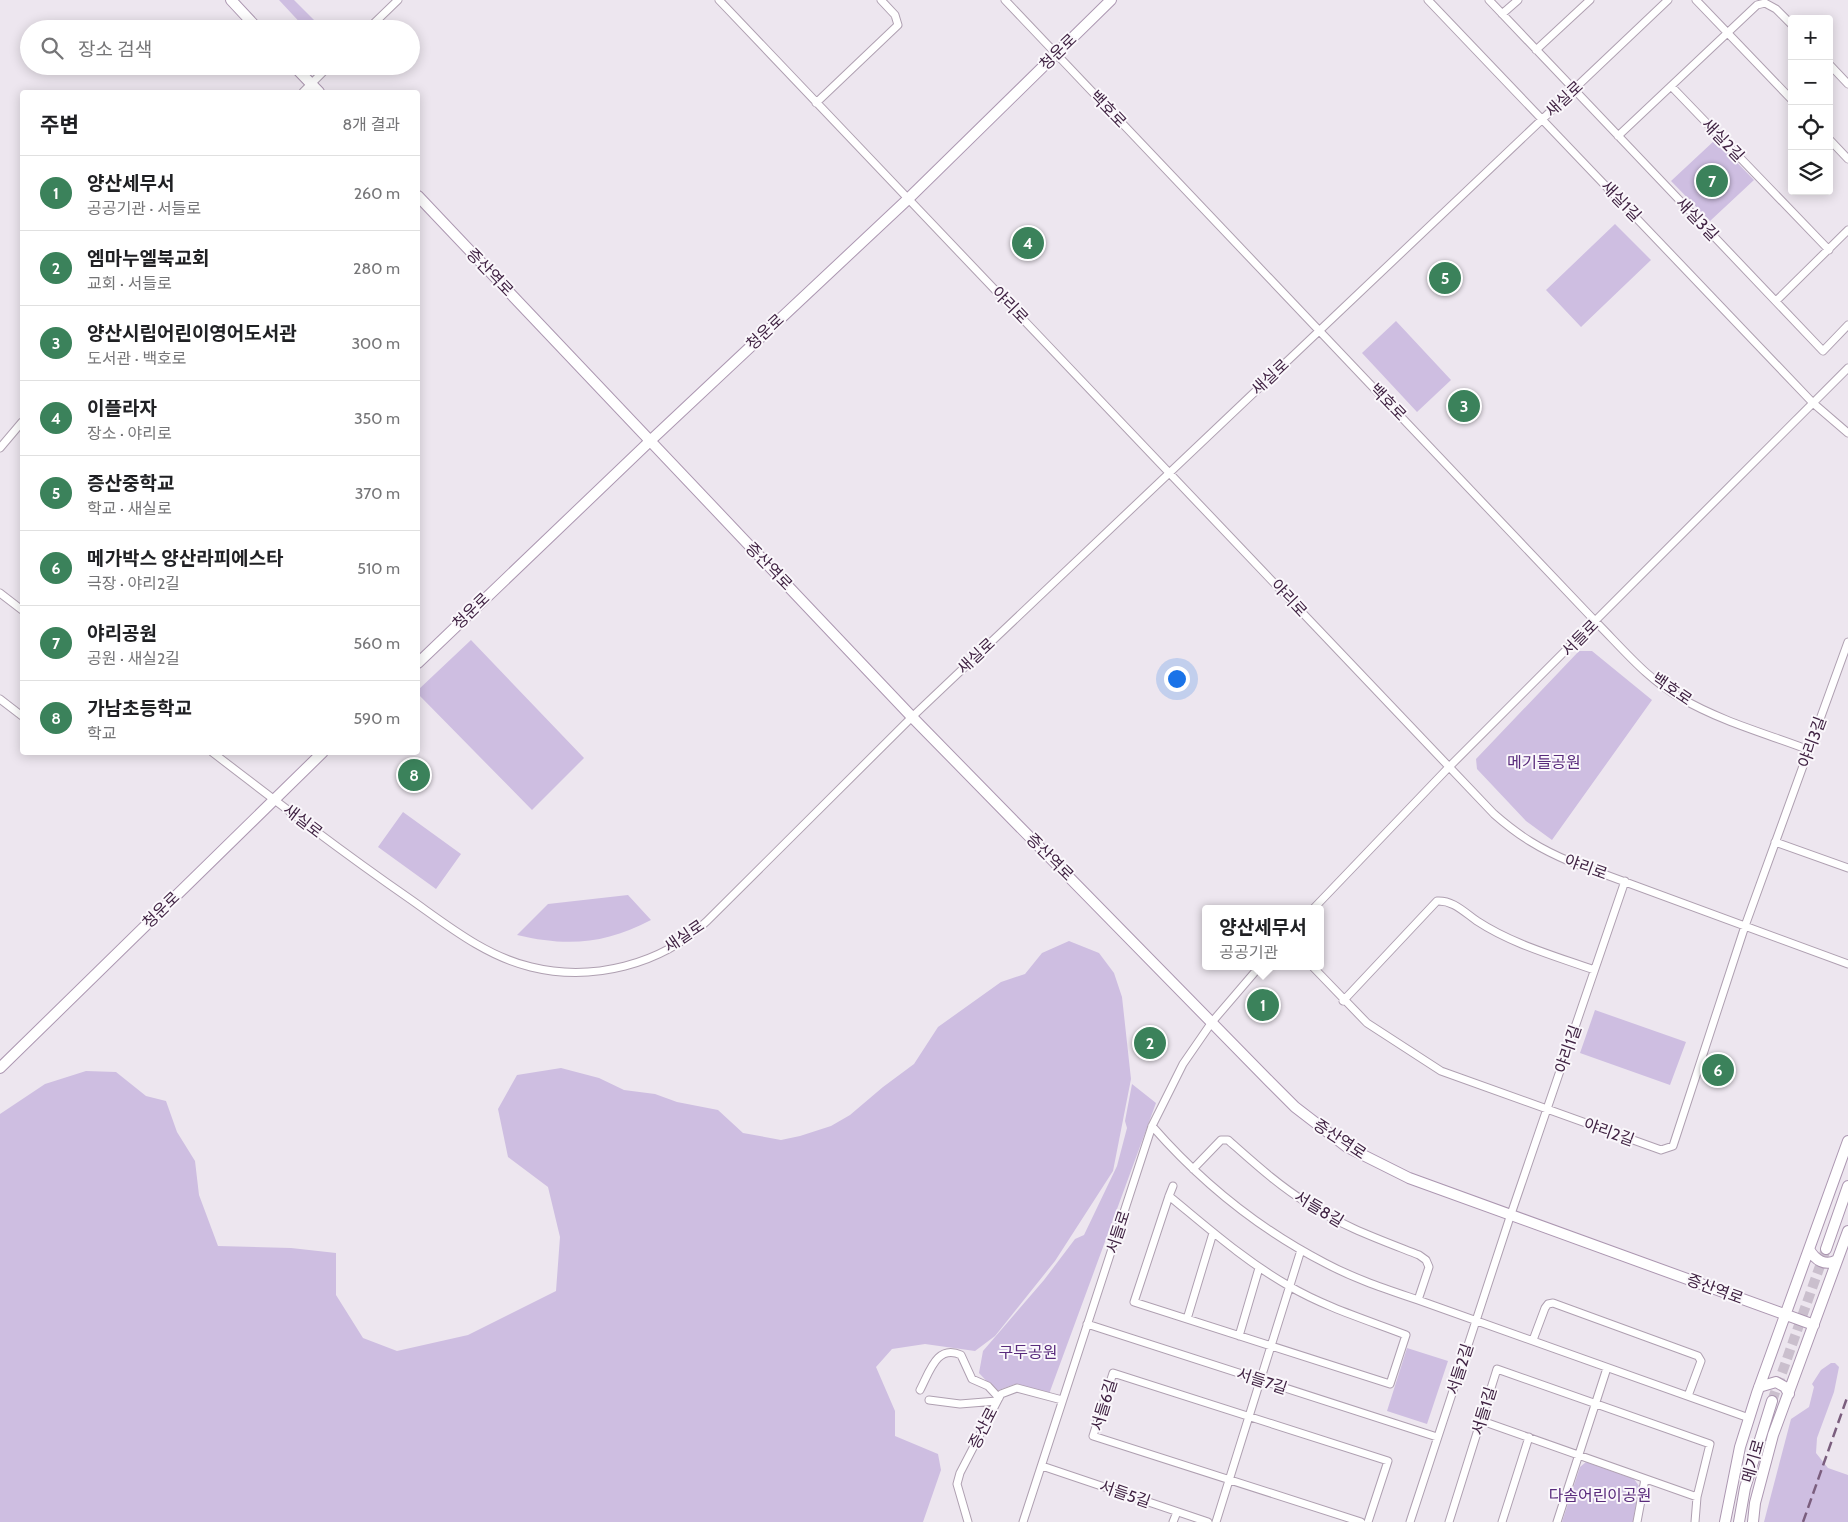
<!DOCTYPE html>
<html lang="ko">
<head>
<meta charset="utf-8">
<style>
	:root { --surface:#fff; --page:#f6f6f6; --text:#202124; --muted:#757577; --line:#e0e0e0; --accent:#3b825b }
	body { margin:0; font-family:Cabin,"Noto Sans KR",sans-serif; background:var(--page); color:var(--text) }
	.controls { position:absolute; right:15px; top:15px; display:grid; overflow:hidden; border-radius:5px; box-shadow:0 2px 12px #0003 }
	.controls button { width:45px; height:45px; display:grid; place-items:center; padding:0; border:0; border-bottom:1px solid var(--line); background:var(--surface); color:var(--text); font:25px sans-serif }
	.you { position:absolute; left:1176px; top:678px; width:18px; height:18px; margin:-12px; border:4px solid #fff; border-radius:50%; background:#1a73e8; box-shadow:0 0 0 8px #1a73e833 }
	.badge { display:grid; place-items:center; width:32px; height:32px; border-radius:50%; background:var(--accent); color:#fff; font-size:16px; font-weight:700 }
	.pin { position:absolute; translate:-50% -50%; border:2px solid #fff; box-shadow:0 1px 5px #0006 }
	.popup { position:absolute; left:1202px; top:905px; width:122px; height:65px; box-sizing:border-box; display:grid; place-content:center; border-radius:5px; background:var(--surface); filter:drop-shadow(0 1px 4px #0005); font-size:16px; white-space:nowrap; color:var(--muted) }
	.popup b { font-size:19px; color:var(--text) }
	.popup::after { content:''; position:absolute; left:50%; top:100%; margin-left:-10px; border:10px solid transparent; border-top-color:var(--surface) }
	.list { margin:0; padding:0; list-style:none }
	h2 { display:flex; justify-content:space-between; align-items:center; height:65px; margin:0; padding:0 20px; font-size:21px }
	h2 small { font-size:16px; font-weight:400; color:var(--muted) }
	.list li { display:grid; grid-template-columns:32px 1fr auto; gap:15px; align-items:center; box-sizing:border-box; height:75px; padding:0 20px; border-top:1px solid var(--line) }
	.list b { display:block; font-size:19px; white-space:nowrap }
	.list p { margin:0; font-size:16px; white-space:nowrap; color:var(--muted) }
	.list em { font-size:16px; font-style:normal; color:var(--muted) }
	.icon { flex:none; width:28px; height:28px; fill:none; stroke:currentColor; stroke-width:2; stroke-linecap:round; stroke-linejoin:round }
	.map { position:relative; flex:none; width:1848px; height:1522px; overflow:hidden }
	.search { position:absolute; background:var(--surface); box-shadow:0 2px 12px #0003; left:20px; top:20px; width:400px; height:55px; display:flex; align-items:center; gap:12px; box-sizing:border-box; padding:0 18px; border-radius:28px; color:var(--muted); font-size:19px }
	.panel { position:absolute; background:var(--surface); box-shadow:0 2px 12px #0003; left:20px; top:90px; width:400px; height:665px; border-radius:5px }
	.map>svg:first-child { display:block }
	.green { fill:#cebee1 }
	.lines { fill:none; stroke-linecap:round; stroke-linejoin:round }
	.secondary-tunnel { stroke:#cabfcd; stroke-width:10; stroke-dasharray:10 5; stroke-linecap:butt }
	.street-casing { stroke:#afa0b1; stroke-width:9 }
	.secondary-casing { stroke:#ac97b1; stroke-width:12 }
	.street { stroke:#fff; stroke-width:7 }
	.secondary { stroke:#fff; stroke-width:10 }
	.rail { stroke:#7b5e7e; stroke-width:2.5; stroke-dasharray:10 5; stroke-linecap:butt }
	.labels { text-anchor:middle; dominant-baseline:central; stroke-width:4; stroke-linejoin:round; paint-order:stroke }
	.street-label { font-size:16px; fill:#402343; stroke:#faf7fb }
	.park-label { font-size:16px; fill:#592b7c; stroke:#faf7fb }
</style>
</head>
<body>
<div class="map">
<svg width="1848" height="1522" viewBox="0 0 1848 1522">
	<rect width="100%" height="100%" fill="#ede6ef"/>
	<path class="green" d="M279,0H294L314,20L306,29Z
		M1715,140L1754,180L1710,221L1671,181Z
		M1615,224L1651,260L1581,327L1546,290Z
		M1396,321L1451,380L1417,412L1362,353Z
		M471,640L584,758L532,810L418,694V690Z
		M1579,651H1592L1652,700L1552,840L1526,821L1477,769L1476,759Z
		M403,812L461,854L436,889L378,847Z
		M628,895L651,920C605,944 568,947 517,935L548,904Z
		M1069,941L1099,953L1114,973L1122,997L1131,1079L1113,1171L1055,1261L995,1336L975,1351L925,1344L892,1349L876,1367L895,1411V1436L938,1454L941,1470L923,1522H0V1114L45,1084L86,1071L116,1072L146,1096L166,1101L177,1132L195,1161L199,1195L218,1246L291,1248L336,1253V1295L363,1338L397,1351L468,1335L556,1291L560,1237L548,1187L508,1157L498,1109L517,1075L561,1068L599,1078L624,1090L655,1094L677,1102L718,1110L743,1133L781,1140L800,1136L831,1126L850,1115L883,1087L914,1064L938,1027L1001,982L1025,974L1042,953Z
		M1595,1010L1686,1042L1670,1085L1580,1053Z
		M1132,1084L1156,1103L1049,1394L1015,1384L996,1391L979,1373L983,1351L1044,1280L1075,1239L1084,1235L1117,1166L1127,1128L1125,1121Z
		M1407,1348L1448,1361L1427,1424L1387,1411Z
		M1831,1363H1835L1839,1367L1834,1392L1817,1438L1816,1453L1828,1468L1848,1475V1522H1764L1791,1419L1809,1407L1814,1387L1812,1384L1821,1370Z
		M1586,1462L1634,1479L1639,1486L1633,1522H1562L1580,1467Z"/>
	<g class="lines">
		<path class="secondary-tunnel" d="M1772,1401L1826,1249"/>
		<g class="street-casing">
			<path id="street" d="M719,0L1494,814C1519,836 1540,849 1571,862L1848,964
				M1005,0L1596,622C1622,648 1648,680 1681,698C1720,721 1767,734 1809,750
				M1428,0L1813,403L1848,433
				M1489,0L1823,351L1848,325
				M1696,0L1792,100
				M1502,14L1518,0
				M368,29L398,0
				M1536,50L1590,0
				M1829,64L1848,84
				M1671,86L1829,250
				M303,92L329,66
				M816,103L898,25L895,15L881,0
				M1618,136L1757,5L1765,3L1776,9L1792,25
				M1829,139L1848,159
				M1776,301L1848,230
				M0,448L22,422
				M0,593L22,610
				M0,699L22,716
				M212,752C277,802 342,852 410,899C447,925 485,956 531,967C592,982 661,965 707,921L912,717L1668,0
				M1775,842L1848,868
				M1313,909L1449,767L1848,368
				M1312,966L1367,1023L1441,1071L1661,1150L1673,1146L1745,926L1848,642
				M1343,1001L1437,901C1453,900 1464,912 1477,921C1512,944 1555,956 1594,970
				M1152,1126C1201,1182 1259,1229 1325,1263C1355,1279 1386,1289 1418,1300
				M1193,1169L1221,1140H1228C1253,1162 1278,1185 1307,1203C1341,1226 1381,1240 1419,1255L1426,1260L1429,1267L1418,1300L1749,1418
				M1169,1196C1207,1227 1245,1261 1289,1286C1325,1307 1367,1320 1406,1335L1390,1384L1134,1302L1169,1196L1173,1186
				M1187,1319L1213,1233
				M1087,1324L1437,1437
				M1239,1336L1259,1268
				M1533,1340L1545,1308L1548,1304L1553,1303L1698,1356L1701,1361L1688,1396
				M920,1390C930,1371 937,1344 961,1355L972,1379L988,1386L999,1398
				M929,1400L960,1404L997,1401
				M1482,1421L1697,1497
				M1042,1466L1208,1522
				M968,1522L957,1484L960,1473L1001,1394L1017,1388L1062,1400
				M1023,1522L1152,1126L1183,1064L1212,1022L1260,966
				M1173,1522L1177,1512
				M1216,1522L1301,1250
				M1361,1522L1093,1436L1113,1373L1388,1461L1368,1522
				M1410,1522L1510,1217L1625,881
				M1449,1522L1497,1369L1710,1444L1697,1497L1695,1522
				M1502,1522L1529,1437
				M1557,1522L1607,1368
				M1637,1522L1645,1479"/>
		</g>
		<g class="secondary-casing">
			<path id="secondary" d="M231,0L258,29
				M294,66L319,92
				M418,196L912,717L1270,1082L1295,1107L1347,1147L1409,1178L1814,1325
				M418,663L650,441L908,199L1111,0
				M0,1068L323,752
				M1809,1249C1815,1260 1825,1267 1837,1260
				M1826,1249L1848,1186
				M1759,1387L1776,1382L1785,1387L1789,1394
				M1725,1522L1740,1447L1757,1393L1848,1141
				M1739,1522L1745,1488L1772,1401
				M1753,1522L1755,1503L1773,1435L1848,1231"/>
		</g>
		<use href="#street" class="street"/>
		<use href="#secondary" class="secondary"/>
		<path class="rail" d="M1803,1522L1848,1395"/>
	</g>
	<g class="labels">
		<g class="street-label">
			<text transform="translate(1058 52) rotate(-44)">청운로</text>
			<text transform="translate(1564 99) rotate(-43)">새실로</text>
			<text transform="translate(1108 109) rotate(46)">백호로</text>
			<text transform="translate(1723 140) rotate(46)">새실2길</text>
			<text transform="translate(1621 201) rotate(46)">새실1길</text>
			<text transform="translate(1697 219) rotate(46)">새실3길</text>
			<text transform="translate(490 272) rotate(46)">증산역로</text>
			<text transform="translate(1010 305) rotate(46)">야리로</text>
			<text transform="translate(765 332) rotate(-43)">청운로</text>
			<text transform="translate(1270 377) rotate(-43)">새실로</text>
			<text transform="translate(1388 402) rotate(46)">백호로</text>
			<text transform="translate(769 566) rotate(46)">증산역로</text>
			<text transform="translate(1289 598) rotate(47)">야리로</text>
			<text transform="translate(471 611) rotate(-44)">청운로</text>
			<text transform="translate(1580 638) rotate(-45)">서들로</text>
			<text transform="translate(976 656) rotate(-43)">새실로</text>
			<text transform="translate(1672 689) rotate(34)">백호로</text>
			<text transform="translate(1812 742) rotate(-70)">야리3길</text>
			<text transform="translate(303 821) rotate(37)">새실로</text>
			<text transform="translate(1050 857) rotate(45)">증산역로</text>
			<text transform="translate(1586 867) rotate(20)">야리로</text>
			<text transform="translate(161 910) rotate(-44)">청운로</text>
			<text transform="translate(684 936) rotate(-34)">새실로</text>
			<text transform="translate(1568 1049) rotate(-71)">야리1길</text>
			<text transform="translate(1609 1132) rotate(20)">야리2길</text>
			<text transform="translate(1340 1139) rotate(33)">증산역로</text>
			<text transform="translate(1319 1209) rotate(31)">서들8길</text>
			<text transform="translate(1118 1232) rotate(-72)">서들로</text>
			<text transform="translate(1715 1289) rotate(20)">증산역로</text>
			<text transform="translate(1460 1369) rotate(-72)">서들2길</text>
			<text transform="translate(1262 1381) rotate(18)">서들7길</text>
			<text transform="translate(1104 1405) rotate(-73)">서들6길</text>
			<text transform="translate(1484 1411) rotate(-73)">서들1길</text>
			<text transform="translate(983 1428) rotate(-63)">증산로</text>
			<text transform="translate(1753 1461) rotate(-74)">메기로</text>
			<text transform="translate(1125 1494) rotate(19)">서들5길</text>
		</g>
		<g class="park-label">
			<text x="1544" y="762">메기들공원</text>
			<text x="1028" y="1352">구두공원</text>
			<text x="1600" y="1495">다솜어린이공원</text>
		</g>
	</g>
</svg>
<div class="controls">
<button>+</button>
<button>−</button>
<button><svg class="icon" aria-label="locate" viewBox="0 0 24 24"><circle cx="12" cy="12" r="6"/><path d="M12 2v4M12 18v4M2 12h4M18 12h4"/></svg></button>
<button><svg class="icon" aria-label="layers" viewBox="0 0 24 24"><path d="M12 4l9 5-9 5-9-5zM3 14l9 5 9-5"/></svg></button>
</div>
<div class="you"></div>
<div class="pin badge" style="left:1263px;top:1005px">1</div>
<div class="popup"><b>양산세무서</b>공공기관</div>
<div class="pin badge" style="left:1150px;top:1043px">2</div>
<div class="pin badge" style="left:1464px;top:406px">3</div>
<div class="pin badge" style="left:1028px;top:243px">4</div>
<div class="pin badge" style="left:1445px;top:278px">5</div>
<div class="pin badge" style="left:1718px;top:1070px">6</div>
<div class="pin badge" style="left:1712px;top:181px">7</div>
<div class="pin badge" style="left:414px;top:775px">8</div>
<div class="search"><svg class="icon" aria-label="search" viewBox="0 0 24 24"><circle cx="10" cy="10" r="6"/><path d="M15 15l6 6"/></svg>장소 검색</div>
<section class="panel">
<h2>주변<small>8개 결과</small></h2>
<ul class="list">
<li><span class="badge">1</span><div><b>양산세무서</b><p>공공기관 · 서들로</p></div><em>260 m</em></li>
<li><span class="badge">2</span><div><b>엠마누엘북교회</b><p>교회 · 서들로</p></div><em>280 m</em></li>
<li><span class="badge">3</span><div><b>양산시립어린이영어도서관</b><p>도서관 · 백호로</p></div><em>300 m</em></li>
<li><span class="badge">4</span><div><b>이플라자</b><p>장소 · 야리로</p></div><em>350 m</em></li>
<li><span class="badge">5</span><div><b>증산중학교</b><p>학교 · 새실로</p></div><em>370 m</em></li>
<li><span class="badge">6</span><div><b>메가박스 양산라피에스타</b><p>극장 · 야리2길</p></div><em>510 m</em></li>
<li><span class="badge">7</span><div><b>야리공원</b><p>공원 · 새실2길</p></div><em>560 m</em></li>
<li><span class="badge">8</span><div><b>가남초등학교</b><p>학교</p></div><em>590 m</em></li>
</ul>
</section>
</div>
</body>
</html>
